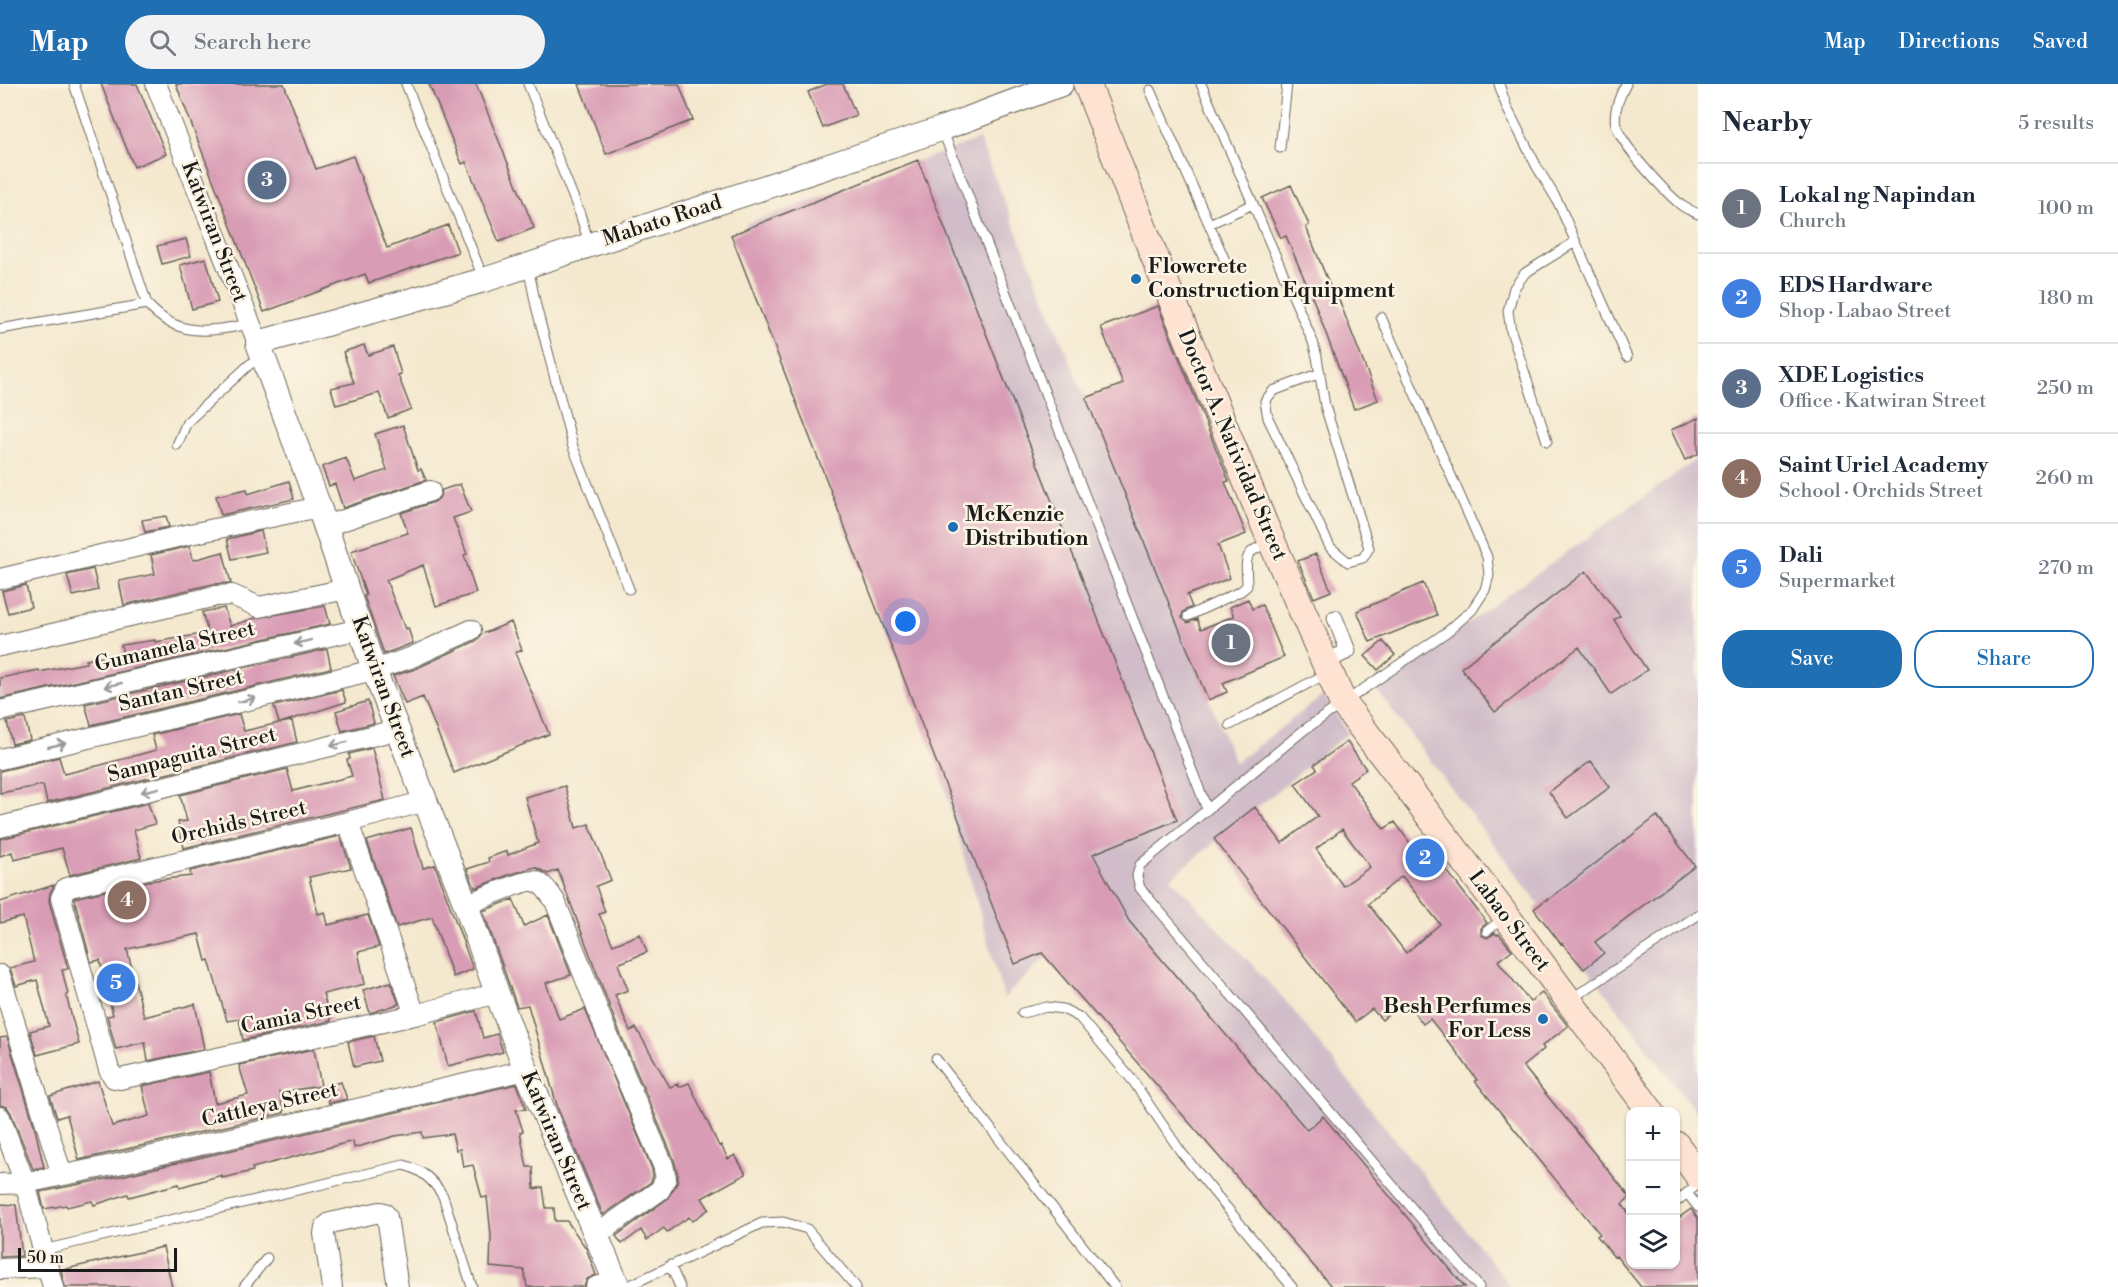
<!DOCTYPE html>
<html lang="en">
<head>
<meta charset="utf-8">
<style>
	:root { --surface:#fff; --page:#f2f2f3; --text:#1f2937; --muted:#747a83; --line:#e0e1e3; --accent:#1f6fb2 }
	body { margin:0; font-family:"Libre Bodoni",serif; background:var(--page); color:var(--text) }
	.controls { position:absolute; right:18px; bottom:18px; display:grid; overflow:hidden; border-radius:12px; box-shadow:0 2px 4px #0004 }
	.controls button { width:54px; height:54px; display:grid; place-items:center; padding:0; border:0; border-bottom:2px solid var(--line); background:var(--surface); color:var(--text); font:30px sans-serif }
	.scale { position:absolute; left:18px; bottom:15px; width:159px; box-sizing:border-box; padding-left:6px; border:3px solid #1c1c1c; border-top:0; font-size:16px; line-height:21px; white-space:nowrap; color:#1c1c1c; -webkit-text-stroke:4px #fcf5e5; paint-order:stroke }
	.you { position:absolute; left:906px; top:538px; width:21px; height:21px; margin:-15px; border:4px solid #fff; border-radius:50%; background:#1a73e8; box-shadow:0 0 0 9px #1a73e833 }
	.badge { display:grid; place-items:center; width:39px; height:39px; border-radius:50%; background:var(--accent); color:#fff; font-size:20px; font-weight:700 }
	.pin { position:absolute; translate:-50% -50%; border:3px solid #fff; box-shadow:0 2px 6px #0006 }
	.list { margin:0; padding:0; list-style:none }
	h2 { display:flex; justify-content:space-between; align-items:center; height:78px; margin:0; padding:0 24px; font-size:26px }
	h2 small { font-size:20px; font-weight:400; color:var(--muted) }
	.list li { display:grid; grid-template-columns:39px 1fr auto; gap:18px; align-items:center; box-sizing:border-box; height:90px; padding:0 24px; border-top:2px solid var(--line) }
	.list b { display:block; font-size:22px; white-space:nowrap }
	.list p { margin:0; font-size:20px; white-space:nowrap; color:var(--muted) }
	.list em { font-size:20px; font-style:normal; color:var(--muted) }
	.actions { display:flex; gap:12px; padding:18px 24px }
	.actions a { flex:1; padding:14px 0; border:2px solid var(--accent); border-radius:24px; text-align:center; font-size:21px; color:var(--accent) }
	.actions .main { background:var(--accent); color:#fff }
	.icon { flex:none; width:33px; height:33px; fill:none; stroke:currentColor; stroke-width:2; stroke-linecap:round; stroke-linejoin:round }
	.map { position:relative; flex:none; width:1698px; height:1203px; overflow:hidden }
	header { display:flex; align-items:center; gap:36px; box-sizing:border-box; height:84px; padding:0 30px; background:var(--accent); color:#fff }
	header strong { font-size:28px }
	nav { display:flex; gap:33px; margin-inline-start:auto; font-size:21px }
	.search { width:420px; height:54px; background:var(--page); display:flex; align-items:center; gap:15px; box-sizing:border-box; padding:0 21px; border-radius:33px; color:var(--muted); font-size:22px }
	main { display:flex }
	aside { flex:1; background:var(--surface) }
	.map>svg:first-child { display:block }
	.industrial { fill:#d1bdc9 }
	.building { fill:#d99cb5; fill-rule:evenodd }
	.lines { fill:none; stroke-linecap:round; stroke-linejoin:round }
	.service-casing { stroke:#68635a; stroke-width:11 }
	.pedestrian-casing { stroke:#68635a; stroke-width:17 }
	.minor-casing { stroke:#68635a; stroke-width:22 }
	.tertiary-casing { stroke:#68635a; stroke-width:26 }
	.secondary-casing { stroke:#68635a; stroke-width:29 }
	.service { stroke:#fff; stroke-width:9 }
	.pedestrian { stroke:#fff; stroke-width:15 }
	.minor { stroke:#fff; stroke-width:20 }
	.tertiary { stroke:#fff; stroke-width:24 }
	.secondary { stroke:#fee3d2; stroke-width:27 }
	.oneway { stroke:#999 }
	.poi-dot { fill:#1f6fb2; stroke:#fcf5e5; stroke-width:2 }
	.labels { text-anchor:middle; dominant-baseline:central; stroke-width:5; stroke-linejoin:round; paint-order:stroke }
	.street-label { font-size:21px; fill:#1c1c1c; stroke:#fcf5e5 }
	.poi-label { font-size:21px; font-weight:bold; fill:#1c1c1c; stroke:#fcf5e5; text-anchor:start }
</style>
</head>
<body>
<header>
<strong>Map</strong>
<div class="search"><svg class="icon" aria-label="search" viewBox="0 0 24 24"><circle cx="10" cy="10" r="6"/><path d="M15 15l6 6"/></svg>Search here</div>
<nav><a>Map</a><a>Directions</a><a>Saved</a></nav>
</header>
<main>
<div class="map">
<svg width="1698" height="1203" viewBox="0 0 1698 1203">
	<rect width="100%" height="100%" fill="#fcf5e5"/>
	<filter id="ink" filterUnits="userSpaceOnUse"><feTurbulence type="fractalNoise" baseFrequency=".0167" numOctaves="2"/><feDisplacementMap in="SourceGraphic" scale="12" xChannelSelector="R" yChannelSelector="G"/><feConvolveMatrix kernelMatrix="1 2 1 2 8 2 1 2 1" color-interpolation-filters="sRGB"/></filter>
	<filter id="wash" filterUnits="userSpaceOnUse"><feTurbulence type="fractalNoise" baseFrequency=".008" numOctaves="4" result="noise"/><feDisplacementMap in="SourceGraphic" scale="24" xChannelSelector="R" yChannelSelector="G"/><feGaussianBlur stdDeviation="1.35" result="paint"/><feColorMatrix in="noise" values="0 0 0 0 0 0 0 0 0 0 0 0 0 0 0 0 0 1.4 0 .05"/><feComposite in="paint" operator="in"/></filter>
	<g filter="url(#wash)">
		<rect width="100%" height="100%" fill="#f4e8ce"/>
		<path class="industrial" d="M979,55L1235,679L1324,611L1348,649L1171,794L1284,915L1511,1203H1344L1054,866L1004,914L924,631L746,140Z
			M1698,374V1031L1376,605Z"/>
		<g id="blocks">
			<path class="building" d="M101,0H137L166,70L134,83Z
				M176,0H284L316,85L353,72L387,164L448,141L458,168L369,199L365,190L264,228Z
				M429,0H476L534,144L499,158L466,78L462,80Z
				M579,0H679L693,36L606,70Z
				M827,0H843L856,31L823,44L808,8Z
				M918,76L1177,736L1093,770L1129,837L1307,1046L1323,1032L1465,1203H1332L1042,869L1015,880L731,151Z
				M1291,101L1309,141L1306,143L1334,212L1337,211L1378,316L1354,325L1315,220L1286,152L1281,154L1262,114Z
				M186,155L191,172L162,180L157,162Z
				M206,174L218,218L192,225L180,181Z
				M1158,222L1229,397L1225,398L1246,450L1218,461L1230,494L1187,511L1192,523L1183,528L1182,534L1188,539L1197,535L1201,545L1234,532L1230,523L1248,515L1252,525L1262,521L1284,573L1223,599L1227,608L1208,616L1086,314L1123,300L1101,243Z
				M364,261L368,271L393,263L401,290L398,291L411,325L388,334L379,309L336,321L331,304L354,299L343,268Z
				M1698,334V370L1685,376L1671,346Z
				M403,341L418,386L421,385L426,396L343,424L335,400L329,402L322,383L346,374L355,397L387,386L375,350Z
				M289,397L294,415L221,431L216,412L247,405L248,410Z
				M460,400L471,428L453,434L467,470L464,471L476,509L436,522L423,481L386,496L405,545L408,544L413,559L384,570L364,512L366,511L351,467L408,449L401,429L434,418L439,414L442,406Z
				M166,432L169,443L145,448L142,436Z
				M261,447L266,468L232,475L227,455Z
				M190,462L193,476L223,468L231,499L213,500L124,521L119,497L155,490L151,471Z
				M1316,470L1331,507L1314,514L1298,477Z
				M93,485L98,506L73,512L67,491Z
				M1586,487L1620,532L1614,536L1647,586L1611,610L1579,563L1495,628L1461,584Z
				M1423,499L1437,531L1370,558L1357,527Z
				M26,501L31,523L8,529L2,507Z
				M325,522L330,540L0,615V594L39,586V588L86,579V576L123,570L121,561L155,556V558L208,549L202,528L224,524L230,542L256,534Z
				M511,538L522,566L515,569L549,650L454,689L423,613L405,620L393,592L415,585L476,557L482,550Z
				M1383,557L1395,571L1378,586L1365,572Z
				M327,565L331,584L91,641L85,620Z
				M342,606L346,618L280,639L292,637L297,658L47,719L43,701L0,709V687L59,673L64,690L101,681L156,666L152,651L239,630L244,647L279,639L274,622Z
				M368,617L374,639L342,647L336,627Z
				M25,634L30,656L12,660L7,638Z
				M1347,658L1366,685L1349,697L1384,745L1395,738L1412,762L1425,752L1447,781L1444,783L1487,839L1481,844V851L1487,854L1495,849L1497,851L1499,850L1512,866L1498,877L1530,918L1542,909L1568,942L1542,962L1544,965L1523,982L1630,1113L1622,1120L1630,1131V1180H1676V1136L1691,1125L1698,1134V1203H1641L1616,1172L1614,1173L1597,1152L1600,1150L1475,997L1477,996L1458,970L1430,935L1423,940L1405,916L1382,936L1372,925L1355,938L1214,755L1255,723L1282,759L1318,732L1295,700L1317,685L1314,681ZM1342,745L1370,783L1343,802L1316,765ZM1402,792L1440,840L1406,869L1368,820Z
				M372,664L385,716L184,764L178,738L187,737L180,711L287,685L293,707L352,692L347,676L350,675L349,670Z
				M1591,677L1610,703L1568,734L1549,708Z
				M565,702L576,744L589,740L611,796L596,802L605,828L599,830L613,861L640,850L647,868L618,880L628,906L615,911L630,947L636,944L670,1003L678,1000L679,1003L689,999L719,1062L721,1061L728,1075L735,1071L746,1090L702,1114L709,1125L692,1137L689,1133L667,1148L664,1144L647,1156L641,1146L622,1160L616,1152L667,1115L677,1099L678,1091L674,1076L617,942L558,786L548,790L535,783L508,791L475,804L467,785L489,778L488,774L507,767L508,771L538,759L525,713Z
				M148,719L155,740L134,746L141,774L70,791L62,764L14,776L12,768L0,772V755Z
				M1657,732L1695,782L1595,858L1604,869L1584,885L1562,859L1561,860L1534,825L1547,815L1548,816Z
				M411,744L423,784L435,781L473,885L453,893L432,833L397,843L367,757Z
				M340,752L351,784L309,793L318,830L325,828L328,841L368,831L379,863L358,868L365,900L323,910L331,937L243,956L239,935L227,937L209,876L206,877L199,850L127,865L144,933L195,920L204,965L148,977L145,958L116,965L107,932L113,931L100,876L91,878L74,814L148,797L191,792L190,787Z
				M54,801L50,809L49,817L68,885L62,886L68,910L66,911L79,960L37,971L30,947L49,942L37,896L16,902L10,884L34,878L23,833L0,839V818Z
				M513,815L524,842L548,831L571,891L546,899L559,935L585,925L652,1085L653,1092L651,1098L603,1131L558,1025L528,921L517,923L483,827Z
				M391,898L399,920L370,929L363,906Z
				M476,927L483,954L497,950L503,968L448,982L437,938Z
				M374,952L380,977L354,983L348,958Z
				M7,953L34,1041L44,1083L33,1085L11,1029L7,1023L0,1021V954Z
				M314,965L321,1002L279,1008L284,1029L79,1076L67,1031L57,1034L50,1012L98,997L112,1042L149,1032L142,1002L209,988L215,1019L248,1011L239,981Z
				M341,998L347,1015L329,1019L324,1003Z
				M517,1000L526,1025L516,1026L523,1047L520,1048L527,1083H533L534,1105L543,1103L546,1124H554L555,1137H567L586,1164L596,1191L587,1195L584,1203H527L524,1186L490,1183L491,1151L487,1113L482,1114L473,1081L463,1083L460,1065L456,1066L452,1050L423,1054L422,1048L395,1052L354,1064L353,1057L252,1084L253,1087L222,1094V1091L180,1103L179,1100L129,1113L128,1110L94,1121L92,1117L67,1123L66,1121L44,1125L40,1108L121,1092Z
				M0,1120L16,1121L22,1172L0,1173Z
				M163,1163L172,1203H65L61,1186Z"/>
		</g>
	</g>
	<g filter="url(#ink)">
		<use href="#blocks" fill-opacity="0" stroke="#68635a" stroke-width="1.5"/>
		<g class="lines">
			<g class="service-casing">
				<path id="service" d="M74,0L147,220C177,254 209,248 249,240
					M406,0L484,196
					M528,0L580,130L589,159
					M1201,0L1313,258L1317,273L1325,322L1369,464L1363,474L1348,478L1330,463L1268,334L1265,317L1273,307L1320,289
					M1499,0L1507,24L1537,83L1557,116L1627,273
					M1626,0C1620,11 1613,28 1616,41C1623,63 1663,106 1681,121C1686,125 1693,127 1698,130
					M1150,6L1227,181
					M942,45L1207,725
					M1280,64L1287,0
					M1209,140L1253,120
					M528,182L536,222L573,363L629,505
					M1381,233L1487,473L1489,491L1485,506L1472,526L1448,547L1304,646L1140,781L1137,792L1140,804L1479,1203
					M0,245L147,220
					M1547,357L1511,247L1508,227L1514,204L1525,189L1575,158
					M177,361L187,338L250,280L262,274
					M1188,532L1241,507L1247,502C1247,477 1240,468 1270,459
					M1230,641L1326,590
					M1487,847L1504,834
					M1571,915L1698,831
					M1022,929L1047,923L1063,925L1079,933L1133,997L1181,1068L1292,1203
					M936,975L1115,1203
					M1687,1109L1698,1123
					M1676,1118L1698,1100
					M43,1166L404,1081C422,1086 433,1096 443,1112L472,1203
					M670,1181L680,1203
					M244,1203L267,1174
					M626,1203L762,1139L783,1138L807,1145L856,1203"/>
			</g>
			<g class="pedestrian-casing">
				<path id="pedestrian" d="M1325,578L1348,567L1335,534"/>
			</g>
			<g class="minor-casing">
				<path id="minor" d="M156,0L258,259
					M326,442L430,407
					M0,495L181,452L319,423
					M0,562L216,512L232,511L259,523L347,505
					M0,627L360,545
					M0,675L374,586L410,574L471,546
					M426,717L348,738L66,804L61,814L109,986L114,994L120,995L415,931L497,909
					M348,738L415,931
					M0,743L396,646
					M466,821C478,816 525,795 535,797C544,800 550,810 555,817L606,947L663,1081L666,1094L660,1106L596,1151
					M0,891L62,1091
					M0,1033L25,1099L53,1203
					M0,1100L25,1099L118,1080L526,986
					M0,1185L48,1183
					M332,1203L324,1150L325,1143L330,1139L380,1128L384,1129L387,1133L398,1203
					M596,1203L616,1198"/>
			</g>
			<g class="tertiary-casing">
				<path id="tertiary" d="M618,1203L526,986L497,909L466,821L374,586L319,423L258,259L484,196L941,45L1061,0"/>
			</g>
			<g class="secondary-casing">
				<path id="secondary" d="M1087,0L1153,169L1264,440L1343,619L1506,832L1651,1028
					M1676,1061L1698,1091"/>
			</g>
			<use href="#service" class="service"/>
			<use href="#pedestrian" class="pedestrian"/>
			<use href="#minor" class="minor"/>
			<use href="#tertiary" class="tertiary"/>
			<use href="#secondary" class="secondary"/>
		</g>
		<defs><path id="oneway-shaft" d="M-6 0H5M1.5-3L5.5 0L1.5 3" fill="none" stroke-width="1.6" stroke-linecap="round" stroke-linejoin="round" transform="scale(1.5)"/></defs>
		<g class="oneway">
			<use href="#oneway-shaft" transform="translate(303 558) rotate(167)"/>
			<use href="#oneway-shaft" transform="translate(113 601) rotate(167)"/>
			<use href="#oneway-shaft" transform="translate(247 616) rotate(-13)"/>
			<use href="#oneway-shaft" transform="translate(339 660) rotate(166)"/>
			<use href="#oneway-shaft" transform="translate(57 661) rotate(-13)"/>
			<use href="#oneway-shaft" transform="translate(150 706) rotate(166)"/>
		</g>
	</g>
	<g class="poi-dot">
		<circle cx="1136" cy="195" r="6"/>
		<circle cx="953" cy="443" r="6"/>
		<circle cx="1543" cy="935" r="6"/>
	</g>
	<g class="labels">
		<g class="street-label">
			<text transform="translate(662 137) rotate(-18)">Mabato Road</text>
			<text transform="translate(214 148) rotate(69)">Katwiran Street</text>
			<text transform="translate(1232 361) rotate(67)">Doctor A. Natividad Street</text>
			<text transform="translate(175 563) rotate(-13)">Gumamela Street</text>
			<text transform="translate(383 603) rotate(70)">Katwiran Street</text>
			<text transform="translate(181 607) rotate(-13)">Santan Street</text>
			<text transform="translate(192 671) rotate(-14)">Sampaguita Street</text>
			<text transform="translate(239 739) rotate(-13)">Orchids Street</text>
			<text transform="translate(1509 837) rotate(53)">Labao Street</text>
			<text transform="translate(301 931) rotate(-12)">Camia Street</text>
			<text transform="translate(270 1021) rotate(-13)">Cattleya Street</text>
			<text transform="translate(556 1057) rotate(67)">Katwiran Street</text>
		</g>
		<g class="poi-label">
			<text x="1148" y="183">Flowcrete<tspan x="1148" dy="24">Construction Equipment</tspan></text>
			<text x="965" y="431">McKenzie<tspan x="965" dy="24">Distribution</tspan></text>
			<text x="1531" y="923" text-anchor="end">Besh Perfumes<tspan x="1531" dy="24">For Less</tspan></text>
		</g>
	</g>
</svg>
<div class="controls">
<button>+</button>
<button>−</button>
<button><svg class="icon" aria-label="layers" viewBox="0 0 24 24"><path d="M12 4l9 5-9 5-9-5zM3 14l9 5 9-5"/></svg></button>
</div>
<div class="scale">50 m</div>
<div class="you"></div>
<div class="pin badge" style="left:1231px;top:559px;background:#6b7280">1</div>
<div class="pin badge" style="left:1425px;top:774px;background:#3f7fe0">2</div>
<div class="pin badge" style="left:267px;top:96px;background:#5c6f8a">3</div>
<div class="pin badge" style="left:127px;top:816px;background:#8d6e63">4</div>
<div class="pin badge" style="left:116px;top:899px;background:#3f7fe0">5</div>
</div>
<aside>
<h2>Nearby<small>5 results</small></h2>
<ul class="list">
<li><span class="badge" style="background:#6b7280">1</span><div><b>Lokal ng Napindan</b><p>Church</p></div><em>100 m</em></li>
<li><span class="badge" style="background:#3f7fe0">2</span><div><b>EDS Hardware</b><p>Shop · Labao Street</p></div><em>180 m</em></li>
<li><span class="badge" style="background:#5c6f8a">3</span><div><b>XDE Logistics</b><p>Office · Katwiran Street</p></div><em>250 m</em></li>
<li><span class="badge" style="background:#8d6e63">4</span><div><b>Saint Uriel Academy</b><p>School · Orchids Street</p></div><em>260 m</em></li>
<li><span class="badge" style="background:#3f7fe0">5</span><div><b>Dali</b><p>Supermarket</p></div><em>270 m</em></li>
</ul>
<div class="actions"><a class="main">Save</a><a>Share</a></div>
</aside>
</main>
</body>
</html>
